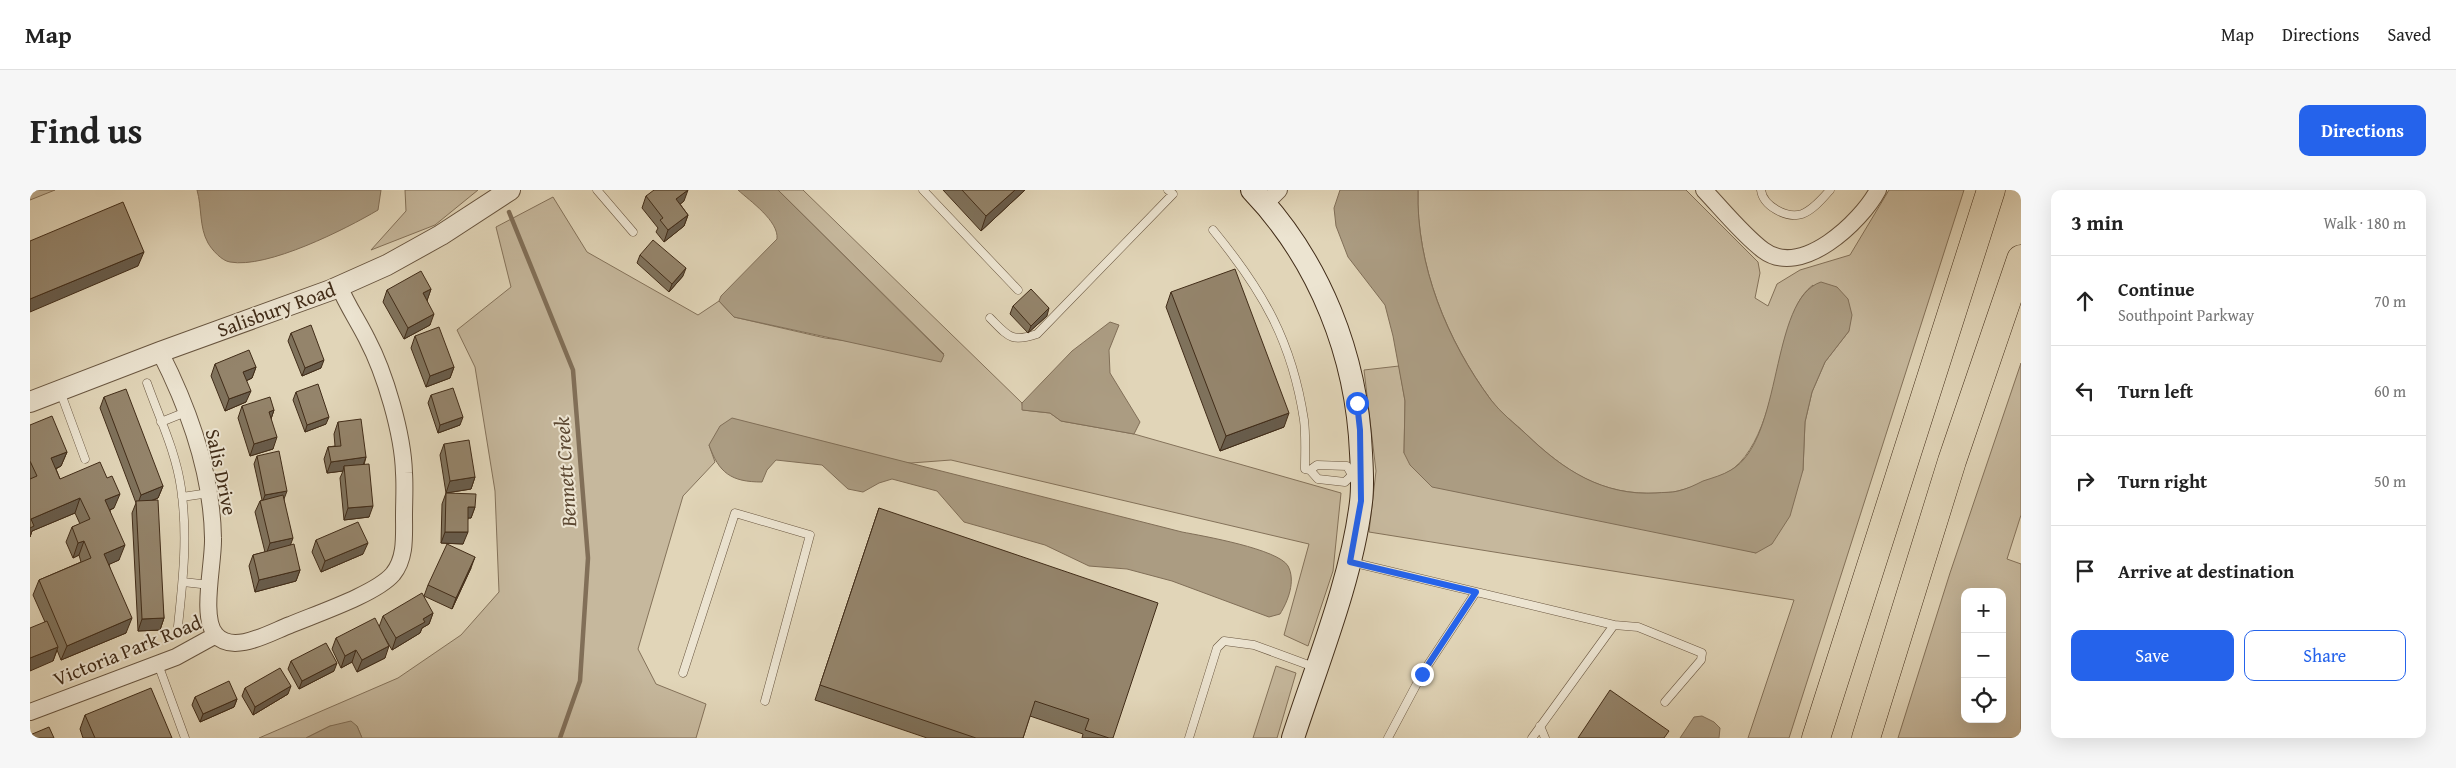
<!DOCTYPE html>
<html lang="en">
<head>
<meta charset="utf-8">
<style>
	:root { --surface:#fff; --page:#f6f6f6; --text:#222; --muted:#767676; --line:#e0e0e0; --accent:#2563eb }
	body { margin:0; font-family:"Gentium Book Plus",serif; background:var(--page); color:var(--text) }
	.controls { position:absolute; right:15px; bottom:15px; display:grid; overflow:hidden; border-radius:10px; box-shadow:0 5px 20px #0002 }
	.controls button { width:45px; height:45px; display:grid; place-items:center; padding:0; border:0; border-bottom:1px solid var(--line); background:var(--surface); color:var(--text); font:25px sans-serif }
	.stop { position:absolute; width:15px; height:15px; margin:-11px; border:4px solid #2563eb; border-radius:50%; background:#fff }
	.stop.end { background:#2563eb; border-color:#fff; box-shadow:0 1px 5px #0008 }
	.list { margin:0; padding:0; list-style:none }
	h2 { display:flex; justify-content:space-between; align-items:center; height:65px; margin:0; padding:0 20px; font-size:21px }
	h2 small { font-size:16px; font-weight:400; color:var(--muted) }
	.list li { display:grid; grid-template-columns:32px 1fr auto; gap:15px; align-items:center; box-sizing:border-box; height:90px; padding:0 20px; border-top:1px solid var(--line) }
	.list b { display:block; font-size:19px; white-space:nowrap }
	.list p { margin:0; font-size:16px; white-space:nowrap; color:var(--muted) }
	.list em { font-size:16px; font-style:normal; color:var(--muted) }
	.actions { display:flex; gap:10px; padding:15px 20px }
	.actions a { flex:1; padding:11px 0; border:1px solid var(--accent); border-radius:10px; text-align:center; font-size:18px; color:var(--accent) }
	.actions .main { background:var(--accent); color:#fff }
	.icon { flex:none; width:28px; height:28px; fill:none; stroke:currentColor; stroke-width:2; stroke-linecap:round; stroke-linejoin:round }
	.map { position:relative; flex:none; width:1991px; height:548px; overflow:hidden; border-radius:10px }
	header { display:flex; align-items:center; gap:30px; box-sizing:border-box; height:70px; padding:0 25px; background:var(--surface); border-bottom:1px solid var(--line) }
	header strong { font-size:24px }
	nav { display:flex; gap:28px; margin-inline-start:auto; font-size:18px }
	.intro { display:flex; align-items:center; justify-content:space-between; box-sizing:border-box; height:120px; padding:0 30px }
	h1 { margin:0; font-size:35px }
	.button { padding:12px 22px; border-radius:10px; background:var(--accent); color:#fff; font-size:18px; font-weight:700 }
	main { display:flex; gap:30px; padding:0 30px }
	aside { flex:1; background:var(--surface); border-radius:10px; box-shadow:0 5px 20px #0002 }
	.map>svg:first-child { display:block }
	.green { fill:#c6b89d; stroke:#84725a; fill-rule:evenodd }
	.water { fill:#ab9c82; stroke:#816f58 }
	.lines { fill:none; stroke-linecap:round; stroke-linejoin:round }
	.stream { stroke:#816f58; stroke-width:4.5 }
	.service-casing { stroke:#695640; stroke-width:9 }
	.minor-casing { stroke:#695640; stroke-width:18 }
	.tertiary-casing { stroke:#695640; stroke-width:22 }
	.secondary-casing { stroke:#412c18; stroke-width:24 }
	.motorway-casing { stroke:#412c18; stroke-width:29 }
	.service { stroke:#ece4d1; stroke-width:8 }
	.minor { stroke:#ece4d1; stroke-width:16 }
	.tertiary { stroke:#ece4d1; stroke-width:20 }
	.secondary { stroke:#ece4d1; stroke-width:22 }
	.motorway { stroke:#e1d5b8; stroke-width:28 }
	.wall { fill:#7f725c; stroke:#412c18 }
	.shaded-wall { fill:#685c4b; stroke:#412c18 }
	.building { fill:#94846b; stroke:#412c18 }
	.route { stroke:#2563eb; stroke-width:6 }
	.labels { text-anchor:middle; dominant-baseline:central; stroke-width:4; stroke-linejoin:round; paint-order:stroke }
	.street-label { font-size:20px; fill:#412c18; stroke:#ece4d1 }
	.water-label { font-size:21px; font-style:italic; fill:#5c4832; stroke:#ece4d1 }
</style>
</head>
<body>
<header>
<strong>Map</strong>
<nav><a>Map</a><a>Directions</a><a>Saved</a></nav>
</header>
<div class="intro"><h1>Find us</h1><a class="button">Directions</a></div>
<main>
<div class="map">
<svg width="1991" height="548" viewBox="0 0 1991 548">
	<rect width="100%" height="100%" fill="#e1d5b8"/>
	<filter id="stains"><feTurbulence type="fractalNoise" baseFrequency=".004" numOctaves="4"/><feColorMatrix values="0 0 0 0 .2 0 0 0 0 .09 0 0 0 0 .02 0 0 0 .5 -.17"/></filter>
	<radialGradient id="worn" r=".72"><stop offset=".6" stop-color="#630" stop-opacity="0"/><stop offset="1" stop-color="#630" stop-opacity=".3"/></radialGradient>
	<path class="green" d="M0,0H25L0,10Z
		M375,0H448L405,35L341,60L376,21Z
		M748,0H773L992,213L993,220L1020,223L1031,231L1104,244L1311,303L1303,381L1278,456L1254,445L1279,354L921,270L881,273L679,255L685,272L653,306L608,459L626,494L676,514L666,548H332L327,536H300L276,548H229L368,488L431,445L469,402L465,301L445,177L427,140L481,97L466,37L523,7L557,62L668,125L689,111L704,127L795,148L914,164Z
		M1388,0H1656L1728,72L1730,83L1725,108L1738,116L1747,94L1770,80L1820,65L1859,0H1934L1759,548H1718L1764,410L1339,342L1346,281L1334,180L1369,176L1375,211L1374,263L1726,363L1773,280L1775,232L1782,202L1795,172L1819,141L1783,95C1766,108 1762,128 1756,147C1745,187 1736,252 1704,278C1695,286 1660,298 1648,301C1642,303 1635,302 1629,303C1572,306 1536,282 1496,244C1485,233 1470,223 1461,210C1417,150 1386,75 1388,0Z
		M1991,173V325L1977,369L1991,374V548H1868L1920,383ZM1935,402H1972V529H1935Z
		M1246,476L1266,483L1247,548H1223Z"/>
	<path class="water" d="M167,0H351L348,20C316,39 237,79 200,72C192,71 182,60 178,53C169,37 172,17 167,0Z
		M708,0H748L914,165L911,172L704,127L689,111L691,106L747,49C749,31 720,11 708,0Z
		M1310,0H1388C1386,75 1417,151 1461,210C1471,223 1485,234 1496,244C1533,280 1573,306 1626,303C1633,302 1641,303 1648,301C1657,299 1665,295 1673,291C1682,288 1693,285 1701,280C1754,250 1739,109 1791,92L1807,97L1818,109L1822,125L1819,141L1795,172L1782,202L1775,232L1773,280L1760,326L1742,354L1726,363L1402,297L1380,275L1374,263L1375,211L1363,146L1355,115L1318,67L1306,36L1304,18Z
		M1080,132L1089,135L1079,160L1080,183L1110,232L1104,244L1031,231L1020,223L992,220V213L1042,161Z
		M702,228L1152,342C1173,346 1248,359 1258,376C1266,391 1258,411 1250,424L1239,427L1142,391L1097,379L1059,376L1015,355L934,332L907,301L862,289L849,293L833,302L818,299L792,275L746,270L737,280L732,292C701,292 689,283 679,255L690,236Z
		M1672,526L1684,532L1690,538L1689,548H1650L1664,527Z
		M321,531L327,536L332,548H276L300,536Z"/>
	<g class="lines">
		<path class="stream" d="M479,22L543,180L558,368L550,491L530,548"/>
		<g class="service-casing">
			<path id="service" d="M567,0L603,42
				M893,0L988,100
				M1731,0C1733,16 1757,29 1772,24C1783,20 1793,8 1800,0
				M1183,40C1233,101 1262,151 1274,230C1276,246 1275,263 1275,279L1280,280
				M960,128C978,146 981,153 1007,144L1143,4L1138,0
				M117,193C129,227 146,262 151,298C158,345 153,390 148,436
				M30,201L55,269
				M131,232L156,222
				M1287,275L1317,276L1322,285L1315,292L1288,289L1280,280Z
				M152,307L179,303
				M1321,372L1584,435L1502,548
				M153,392L180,395
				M1584,435L1608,437L1672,463L1671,470L1635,512
				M128,474L155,548
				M653,483L705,323L780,345L735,511
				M1510,536L1515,548
				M1159,548L1187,458L1194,451L1224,455L1284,477
				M1358,548L1392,484L1446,402"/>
		</g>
		<g class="minor-casing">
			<path id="minor" d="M1674,0C1692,19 1713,45 1733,60C1771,89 1831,32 1848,0
				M1235,14L1249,0
				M130,162C159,219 182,283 183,348C184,372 170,428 186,445C203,465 241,442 260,435C286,424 346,404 363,384C376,368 374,346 374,326C374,312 375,297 374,283C373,244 355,183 337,149C328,131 317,115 309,96
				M0,522L146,467L186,445"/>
		</g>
		<g class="tertiary-casing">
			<path id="tertiary" d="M0,212L130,162L301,100L357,75L411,45L480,0"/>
		</g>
		<g class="secondary-casing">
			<path id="secondary" d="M1222,0C1290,71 1327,166 1331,263C1332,279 1333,296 1331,312C1322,389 1287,474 1263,548"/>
		</g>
		<g class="motorway-casing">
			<path id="motorway" d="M1786,548L1961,0
				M1836,548L1922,271L1991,69"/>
		</g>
		<use href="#service" class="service"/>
		<use href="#minor" class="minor"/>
		<use href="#tertiary" class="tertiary"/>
		<use href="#secondary" class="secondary"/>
		<use href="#motorway" class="motorway"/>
	</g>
	<path class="wall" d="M913,0H995L951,41Z
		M616,6L654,11L650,14L658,25L654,36L634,52L626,42L628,38L612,18Z
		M610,65L653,86L639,102L607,73Z
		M401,99L397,110L400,135L374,149L353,112L357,100Z
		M1141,102L1254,237L1190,261L1136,117Z
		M983,116L1017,126L998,143L980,124Z
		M261,143L291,178L272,186L258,151Z
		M385,146L424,177L420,188L396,197L381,158Z
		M185,174L226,177L222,188L216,191V212L195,221L181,186Z
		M266,202L296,234L275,242L263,210Z
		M401,205L430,235L408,243L398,213Z
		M74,207L133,296L128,308L122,311L134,428L130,440L108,441L102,323L106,313L70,218Z
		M212,216L244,220L241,229L243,259L220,266L208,228Z
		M308,232L336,267L334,275L339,327L314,330L310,288L313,281L297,283L294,269L298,257L305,256L304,244Z
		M0,235L37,262L31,276L26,279L30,289L84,318L80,320L89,370L79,374L96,443L31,470L27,460L23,471L15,432L3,405L9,390L51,372L49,365L43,368L36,352L42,337L50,334L45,323L2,341L0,347Z
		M414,254L445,287L441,299L416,303L410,265Z
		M227,266L254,309L260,355L270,380L266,391L225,402L219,376L223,365L235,362L225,322L230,311L232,310L224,274Z
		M416,303L445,317L441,328H438L433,354L411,353L412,314Z
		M849,318L1083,548H1052L1053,544L1000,526L993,548H897L785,510Z
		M286,350L333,364L291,382L282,362Z
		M441,378L422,419L394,406L398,395Z
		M403,423L399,434L392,438L390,443L362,460L355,448V468L327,482L322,472L311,478L302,459L306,448L349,437L353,426Z
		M261,471L304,481L269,499L258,479Z
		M215,498L258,504L223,525L212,506Z
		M165,507L207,509L204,517L170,532L162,515Z
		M55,525L142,548H53L50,539Z"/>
	<path class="shaded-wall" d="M658,0L654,11L642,21L646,9Z
		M985,0H995L951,41L956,26Z
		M658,25L654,36L634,52L638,40Z
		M114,62L108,76L0,122V109Z
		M656,78L653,86L639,102L642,94Z
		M401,99L397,111L393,103Z
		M1019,118L1017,126L998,143L1001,136Z
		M404,124L400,135L374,149L378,138Z
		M294,170L291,178L272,186L275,178Z
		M226,177L222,188L209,194L213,182Z
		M424,177L420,188L396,197L400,186Z
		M221,201L216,212L195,221L199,209Z
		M244,220L240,232L239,222Z
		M1259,223L1254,237L1190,261L1196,246Z
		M299,227L296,234L275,242L277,235Z
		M433,227L430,235L408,243L410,235Z
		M247,247L243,259L220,266L224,254Z
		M37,262L31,276L16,283L21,268Z
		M336,267L332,278L314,276L313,281L297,283L301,272Z
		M445,287L441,299L416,303L420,291Z
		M133,296L128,308L107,316L111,305Z
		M257,301L254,309L232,313L235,305Z
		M90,304L84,318L70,324L75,310Z
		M50,308L45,323L2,341L0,347V332L1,329Z
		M343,316L339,327L314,330L318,318Z
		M438,317H445L441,328H434Z
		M415,342H438L433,354L411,353Z
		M263,348L259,359L236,365L240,353Z
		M54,351L49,365L43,368L48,353Z
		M338,353L333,364L291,382L295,371Z
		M95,355L89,370L69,379L74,364Z
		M445,367L441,378L422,419L426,408Z
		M270,380L266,391L225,402L229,390Z
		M403,423L399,434L392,438L390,443L362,460L366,448L393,429Z
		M102,428L96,443L31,470L37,456Z
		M134,428L130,440L108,441L112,429Z
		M359,456L355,468L327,482L332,470Z
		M28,457L23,471L0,481V468Z
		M326,460L322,472L311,478L315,466Z
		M307,473L304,481L269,499L272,491Z
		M261,496L258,504L223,525L225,517Z
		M207,509L204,517L170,532L173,524Z"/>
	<path class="building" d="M624,0H658L646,9L658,25L638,40L630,30L633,28L616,6Z
		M932,0H985L956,26Z
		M93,12L114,62L0,109V51Z
		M623,50L656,78L642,94L610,65Z
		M1205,79L1259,223L1196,246L1141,102Z
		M391,81L401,99L393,103L404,124L378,138L357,100Z
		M1001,99L1019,118L1001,136L983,116Z
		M281,135L294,170L275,178L261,143Z
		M409,137L424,177L400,186L385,146Z
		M219,160L226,177L213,182L221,201L199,209L185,174Z
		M288,194L299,227L277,235L266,202Z
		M423,198L433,227L410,235L401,205Z
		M96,199L133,296L111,305L74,207Z
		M240,207L244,220L239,222L247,247L224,254L212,216Z
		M22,226L37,262L21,268L30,289L70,272L77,288L82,286L90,304L75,310L95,355L74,364L102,428L37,456L9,390L61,368L54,351L48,353L42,337L60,329L50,308L1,329L4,336L0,338V289L7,286L0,271V235Z
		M331,229L336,267L301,272L298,257L311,256L308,232Z
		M439,250L445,287L420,291L414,254Z
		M249,261L257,301L235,305L227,266Z
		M339,274L343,316L318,318L314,276Z
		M416,303L446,304L445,317H438V342H415Z
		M253,305L263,348L240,353L230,311Z
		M128,310L134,428L112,429L106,311Z
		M849,318L1128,413L1083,548H1079L1055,540L1059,529L1005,511L993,548H946L790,495Z
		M328,332L338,353L295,371L286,350Z
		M264,354L270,380L229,390L223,365Z
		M417,354L445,367L426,408L398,395Z
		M392,403L403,423L393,429L395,432L366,448L353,426Z
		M345,428L359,456L332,470L326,460L315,466L306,448Z
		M17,431L28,457L0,468V438Z
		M296,453L307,473L272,491L261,471Z
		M250,478L261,496L225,517L215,498Z
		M199,491L207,509L173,524L165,507Z
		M121,498L142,548H65L55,525Z
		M1580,500L1639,541L1634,548H1548Z
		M19,537L24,548H0V545Z"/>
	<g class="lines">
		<path class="route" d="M1327,213L1330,240L1331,311L1320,372L1446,402L1392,484"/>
	</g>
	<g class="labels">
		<g class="street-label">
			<text transform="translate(246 119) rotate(-20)">Salisbury Road</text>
			<text transform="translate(192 282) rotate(78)">Salis Drive</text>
			<text transform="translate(97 460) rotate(-22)">Victoria Park Road</text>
		</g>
		<g class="water-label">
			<text transform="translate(535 282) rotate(-94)">Bennett Creek</text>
		</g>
	</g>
	<rect width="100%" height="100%" filter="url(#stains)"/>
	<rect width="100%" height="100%" fill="url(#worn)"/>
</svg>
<div class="controls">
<button>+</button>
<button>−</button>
<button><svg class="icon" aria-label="locate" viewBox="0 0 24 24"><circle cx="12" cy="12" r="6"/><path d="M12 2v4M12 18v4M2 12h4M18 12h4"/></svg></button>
</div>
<div class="stop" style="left:1327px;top:213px"></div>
<div class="stop end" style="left:1392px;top:484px"></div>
</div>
<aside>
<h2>3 min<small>Walk · 180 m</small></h2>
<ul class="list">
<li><svg class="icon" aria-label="ahead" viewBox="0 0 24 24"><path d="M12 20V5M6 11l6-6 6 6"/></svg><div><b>Continue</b><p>Southpoint Parkway</p></div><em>70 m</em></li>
<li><svg class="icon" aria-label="left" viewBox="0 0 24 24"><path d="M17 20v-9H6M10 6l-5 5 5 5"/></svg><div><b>Turn left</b></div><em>60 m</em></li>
<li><svg class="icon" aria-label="right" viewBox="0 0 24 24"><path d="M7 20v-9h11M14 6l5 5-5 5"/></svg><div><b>Turn right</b></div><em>50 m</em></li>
<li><svg class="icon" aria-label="arrive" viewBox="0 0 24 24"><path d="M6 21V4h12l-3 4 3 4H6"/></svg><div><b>Arrive at destination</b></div></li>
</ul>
<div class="actions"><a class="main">Save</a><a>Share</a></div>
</aside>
</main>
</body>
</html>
